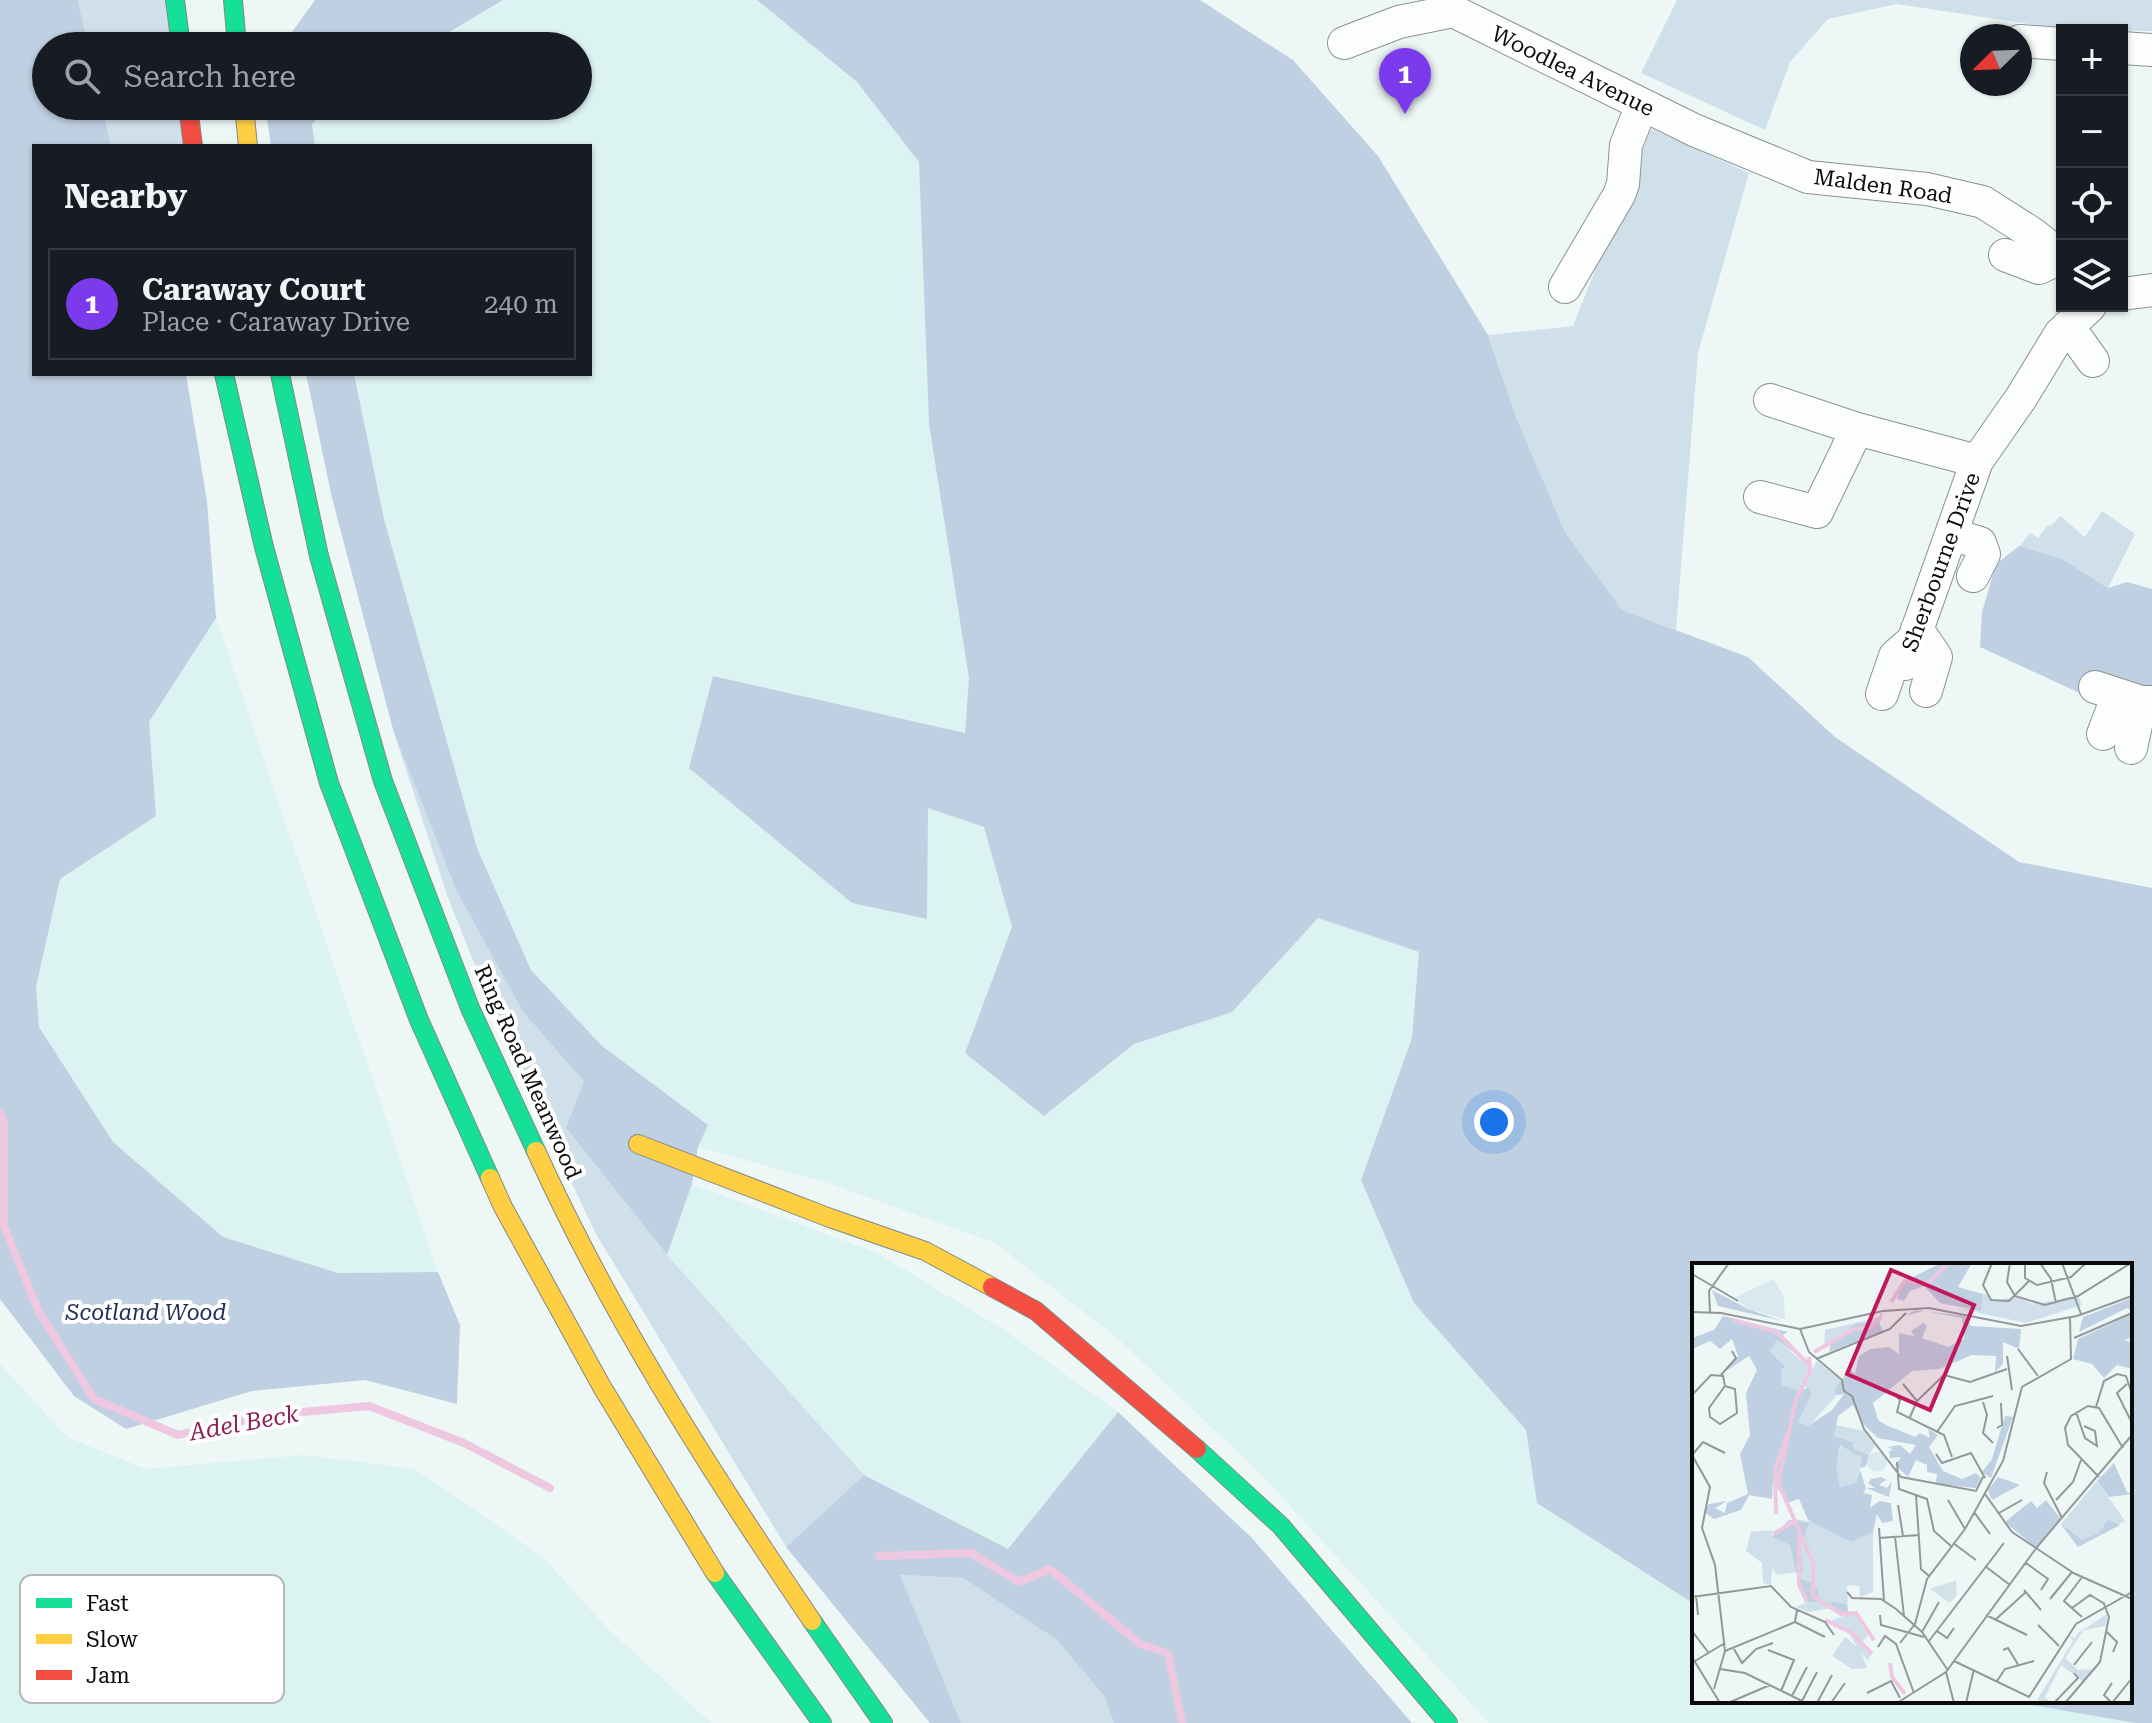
<!DOCTYPE html>
<html lang="en">
<head>
<meta charset="utf-8">
<style>
	:root { --surface:#171b24; --page:#20242c; --text:#f1f3f6; --muted:#9ea1a6; --line:#363941; --accent:#7c3aed }
	body { margin:0; font-family:"Roboto Serif",serif; background:var(--page); color:var(--text) }
	.controls { position:absolute; right:24px; top:24px; display:grid; overflow:hidden; border-radius:0px; box-shadow:0 2px 6px #0004 }
	.controls button { width:72px; height:72px; display:grid; place-items:center; padding:0; border:0; border-bottom:2px solid var(--line); background:var(--surface); color:var(--text); font:40px sans-serif }
	.compass { position:absolute; left:1960px; top:24px; width:72px; height:72px; border-radius:50%; background:var(--surface); box-shadow:0 2px 6px #0004; rotate:247deg }
	.you { position:absolute; left:1494px; top:1122px; width:28px; height:28px; margin:-20px; border:6px solid #fff; border-radius:50%; background:#1a73e8; box-shadow:0 0 0 12px #1a73e833 }
	.badge { display:grid; place-items:center; width:52px; height:52px; border-radius:50%; background:var(--accent); color:#fff; font-size:26px; font-weight:700 }
	.pin { position:absolute; translate:-50% -66px; filter:drop-shadow(0 2px 4px #0008) }
	.pin::after { content:''; position:absolute; top:42px; width:28px; height:24px; background:inherit; clip-path:polygon(0 0,100% 0,50% 100%) }
	.list { margin:0; padding:0; list-style:none }
	h2 { display:flex; justify-content:space-between; align-items:center; height:104px; margin:0; padding:0 32px; font-size:34px }
	h2 small { font-size:26px; font-weight:400; color:var(--muted) }
	.list li { display:grid; grid-template-columns:52px 1fr auto; gap:24px; align-items:center; box-sizing:border-box; height:112px; margin:0 16px 16px; padding:0 16px; border:2px solid var(--line); border-radius:0px }
	.list b { display:block; font-size:30px; white-space:nowrap }
	.list p { margin:0; font-size:26px; white-space:nowrap; color:var(--muted) }
	.list em { font-size:26px; font-style:normal; color:var(--muted) }
	.icon { flex:none; width:44px; height:44px; fill:none; stroke:currentColor; stroke-width:2; stroke-linecap:round; stroke-linejoin:round }
	.map { position:relative; flex:none; width:2152px; height:1723px; overflow:hidden }
	.search { position:absolute; background:var(--surface); box-shadow:0 2px 6px #0004; left:32px; top:32px; width:560px; height:88px; display:flex; align-items:center; gap:20px; box-sizing:border-box; padding:0 28px; border-radius:44px; color:var(--muted); font-size:30px }
	.panel { position:absolute; background:var(--surface); box-shadow:0 2px 6px #0004; left:32px; top:144px; width:560px; height:232px; border-radius:0px }
	.map>svg:first-child { display:block }
	.farmland { fill:#dbf3f1 }
	.green { fill:#d0e0eb }
	.forest { fill:#bfd0e2 }
	.lines { fill:none; stroke-linecap:round; stroke-linejoin:round }
	.stream { stroke:#eec8e0; stroke-width:8 }
	.street-casing { stroke:#8c9190; stroke-width:34 }
	.fast-casing { stroke:#838887; stroke-width:20 }
	.slow-casing { stroke:#838887; stroke-width:20 }
	.jam-casing { stroke:#838887; stroke-width:20 }
	.street { stroke:#fcfefe; stroke-width:32 }
	.fast { stroke:#16e098; stroke-width:18 }
	.slow { stroke:#ffcf43; stroke-width:18 }
	.jam { stroke:#f24e42; stroke-width:18 }
	.labels { text-anchor:middle; dominant-baseline:central; stroke-width:8; stroke-linejoin:round; paint-order:stroke }
	.street-label { font-size:22px; fill:#0a0a0a; stroke:#fff }
	.park-label { font-size:22px; font-style:italic; fill:#232c59; stroke:#fff }
	.water-label { font-size:24px; font-style:italic; fill:#8b2359; stroke:#fff }
	.inset-river { fill:none; stroke:#eec8e0; stroke-width:4 }
	.inset-road { fill:none; stroke:#929998; stroke-width:2 }
	.view { fill:#c2185b; fill-opacity:0.15; stroke:#c2185b; stroke-width:4 }
	.inset-edge { fill:none; stroke:#0a0a0a; stroke-width:4 }
	.key { fill:#fff; stroke:#b6b6b6; stroke-width:2 }
	.key-label { font-size:22px; fill:#0a0a0a }
</style>
</head>
<body>
<div class="map">
<svg width="2152" height="1723" viewBox="0 0 2152 1723">
	<rect width="100%" height="100%" fill="#edf8f6"/>
	<path class="farmland" d="M503,0H757L857,82L919,162L929,424L969,678L965,733L713,676L689,768L852,902L926,919L927,807L984,827L1012,927L965,1053L1044,1116L1134,1044L1232,1012L1318,918L1419,952L1412,1038L1361,1180L1414,1303L1526,1430L1537,1503L1694,1604V1701H2035L2033,1705L2135,1723H1489L1258,1471L1116,1337L995,1243L828,1183L698,1147L708,1125L602,1046L531,970L477,848L384,519L354,374H590V146H315L312,124L330,106H578V46H426Z
		M216,618L438,1272L338,1273L223,1237L113,1142L39,1027L36,987L60,879L156,816L149,722Z
		M692,1184L877,1253L1001,1328L1118,1412L1008,1550L864,1475L667,1255Z
		M0,1364L67,1437L146,1469L304,1455L414,1469L543,1557L607,1628L711,1723H0Z"/>
	<path class="green" d="M78,0H175L181,46H88Z
		M1677,0H2152V31L2068,30L1897,4L1828,19L1790,62L1765,130L1641,73Z
		M102,106H188L193,146H111Z
		M1651,129L1749,173L1698,353L1676,630L1622,610L1565,532L1516,417L1488,335L1573,326Z
		M2102,511L2135,534L2108,588L2062,559L2017,550L2030,533L2038,538L2048,525L2051,526L2060,516L2085,537Z
		M394,733L457,892L523,1012L585,1081L566,1128L667,1255L864,1475L786,1547L596,1234L511,1056L447,895Z
		M899,1575L963,1578L1057,1640L1104,1696L1114,1723H961Z"/>
	<path class="forest" d="M0,0H78L88,46H46V106H102L111,146H34V374H186L207,501L216,618L149,722L156,816L60,879L36,987L39,1027L113,1142L223,1237L338,1273L438,1272L460,1325L457,1404L365,1380L252,1391L126,1429L74,1396L0,1299Z
		M315,0H503L426,46H282Z
		M757,0H1200L1293,60L1378,156L1488,335L1516,417L1565,532L1622,610L1748,657L1835,737L2019,862L2152,888V1723H2135L2032,1705L2035,1701H2130V1265H1694V1604L1537,1503L1526,1430L1414,1303L1361,1180L1412,1038L1419,952L1318,918L1232,1012L1134,1044L1044,1116L965,1053L1012,927L984,827L928,808L927,919L852,903L689,768L713,676L965,733L969,678L929,424L919,162L857,82Z
		M265,106H330L312,124L315,146H271Z
		M306,374H354L384,519L477,848L531,970L602,1046L708,1125L698,1147L692,1184L667,1255L566,1128L584,1081L523,1012L457,892L394,733L332,498Z
		M2019,546L2062,559L2108,588L2127,582L2152,589V689L2088,697L1980,647L1982,612L1996,564Z
		M1118,1412L1252,1538L1412,1723H1114L1104,1696L1057,1640L963,1578L900,1575L961,1723H930L786,1547L864,1475L1008,1549Z"/>
	<g class="lines">
		<path class="stream" d="M0,1112L4,1123V1226L39,1312L94,1399L178,1435L269,1415L369,1406L464,1443L550,1488
			M879,1556L971,1553L1019,1582L1050,1569L1140,1644L1168,1653L1182,1723"/>
		<g class="street-casing">
			<path id="street" d="M1453,11L1694,130L1808,177L1927,189L1983,202L2033,234L2062,257
				M2020,41L2062,44
				M1344,43L1399,22L1453,11
				M2122,48L2152,50
				M2005,255L2039,268L2062,257
				M1565,287L1619,195L1623,184L1626,145L1642,105
				M2122,294L2152,290
				M2068,326L2093,361
				M1770,400L1857,429
				M1760,497L1817,512L1857,429L1977,461
				M1951,534L1980,543L1984,554L1973,576
				M1917,629L1936,657L1926,691
				M1905,664L1977,461L2021,398L2060,334L2090,306
				M2095,687L2141,702H2152
				M1882,694L1895,656L1911,642
				M2103,734L2118,695
				M2131,748L2141,702"/>
		</g>
		<g class="fast-casing">
			<path id="fast" d="M175,0L181,46
				M233,0L237,46
				M224,374L264,547L329,783L419,1020L490,1178
				M280,374L319,556L383,781L470,1008L536,1151
				M1197,1449L1281,1526L1448,1723
				M715,1573L822,1723
				M812,1621L883,1723"/>
		</g>
		<g class="slow-casing">
			<path id="slow" d="M244,106L248,146
				M638,1144L830,1218L925,1251L992,1287
				M536,1151C611,1316 710,1471 812,1621
				M490,1178L503,1207L602,1387L715,1573"/>
		</g>
		<g class="jam-casing">
			<path id="jam" d="M188,106L193,146
				M992,1287L1036,1311L1197,1449"/>
		</g>
		<use href="#street" class="street"/>
		<use href="#fast" class="fast"/>
		<use href="#slow" class="slow"/>
		<use href="#jam" class="jam"/>
	</g>
	<g class="labels">
		<g class="street-label">
			<text transform="translate(1573 71) rotate(26)">Woodlea Avenue</text>
			<text transform="translate(1883 186) rotate(8)">Malden Road</text>
			<text transform="translate(1941 562) rotate(-70)">Sherbourne Drive</text>
			<text transform="translate(528 1072) rotate(66)">Ring Road Meanwood</text>
		</g>
		<g class="park-label">
			<text x="146" y="1312">Scotland Wood</text>
		</g>
		<g class="water-label">
			<text transform="translate(244 1423) rotate(-10)">Adel Beck</text>
		</g>
	</g>
	<g transform="translate(1692 1263)">
		<rect width="440" height="440" fill="#edf8f6"/>
		<path d="M292,30L303,39L323,33L341,41L386,33L390,42L334,60L264,45L288,48ZM188,54L178,61L164,60L132,84L133,67ZM85,77L117,104L108,128L90,122L89,107L94,104L78,87ZM125,98L149,118L145,132L116,164L106,159L117,126L111,122ZM144,162L172,168L183,183L177,192L162,186L161,179L142,173ZM149,182L171,195L164,220L148,224L143,204ZM405,218L433,258L386,284L369,261ZM103,256L127,260L159,279L181,269V329L168,334L167,323L155,322L156,349L142,345L117,349L104,344L116,339L106,309L85,312L80,305L79,322L71,320L70,300L54,288L59,269L80,267V274ZM162,349L176,372L170,379L138,358ZM415,351L414,363L392,367L373,395L386,407L401,406L408,397L402,408L391,419L369,402L353,434L359,440L345,437L381,378L377,373L383,375L386,370ZM156,368L179,391L176,398L169,389L175,405L160,406L140,393L153,374L165,384Z" fill="#d0e0eb"/>
		<path d="M249,0H280L266,24L291,31L289,48L248,40L232,23L218,28L212,38L205,36L211,19ZM20,27L56,46L90,58L26,43ZM440,35V48L435,45L387,69L391,54ZM223,47L273,53L279,63L329,66L327,86L311,79V101L303,109L304,93L280,92L247,106L220,108L181,140L186,157L194,162L223,174L228,170L238,175L236,166L246,172L237,184L251,208L270,216L284,210L289,215L284,225L244,221L245,211L235,209V202L224,197L216,214L203,202L209,194L198,195L197,188L201,187L196,184L208,182L218,191L224,182L186,175L171,161L161,142L146,153L142,173L161,179L162,186L177,192L174,203L168,205L170,195L148,182L144,204L148,224L164,220L168,207L174,225H183L176,220L179,216L190,214L194,217L187,222L195,225L200,218L197,234L174,225L171,230L180,232L178,245L187,238L199,240L201,258L190,260L185,251L181,269L159,279L116,257L107,236L95,240L81,218L80,236L57,232L49,247L22,256L16,252L12,248L17,241L35,238L23,245L33,250L35,240L56,231L48,191L58,172L54,130L65,107L57,93L34,108L46,93L40,76L28,86L18,78L0,86V75L22,67L31,53L96,69L87,74L112,97L85,77L78,88L94,104L89,107L90,122L108,128L117,124L119,132L106,159L116,163L140,147L152,131L145,132L143,126L158,106L163,111L167,93L178,86L197,84L207,91V70L222,73L219,68L231,60L235,63L230,75L256,84L272,76L270,55L232,48L213,53ZM191,49L187,60L191,68L137,89L139,80L164,60H181ZM440,51V74L432,77L440,79V106L425,102L412,115L400,101L381,96L386,76ZM313,153L321,154L299,215L290,209L300,196ZM422,200L435,229L440,231L417,234L405,218ZM306,214L328,222L300,237L296,227ZM354,237L369,256L344,285L313,259L339,238L345,245ZM97,257L117,260L108,284L111,308L106,315L120,320L117,329L121,323L126,326V337L154,341L156,349L149,350L137,339H116L107,322L98,282L80,274ZM416,257L428,262L386,284L369,261L390,277L407,270Z" fill="#bfd0e2"/>
		<path d="M264,317L265,332L258,340L238,326Z" fill="#d3e2e7"/>
		<path d="M81,16L92,33L93,56L59,47L42,35ZM175 199a10 10 0 1 1 20 0a10 10 0 1 1-20 0Z" fill="#d9e9ef"/>
		<path class="inset-river" d="M199,39L213,18L236,20L257,0M41,57L85,69L119,104M122,89L162,66L178,65L189,54M117,94L118,108L104,137L86,219L121,300V333L149,351L164,350L182,377M84,251L83,206L96,170M107,269V322L115,339M81,271L103,258M133,357L160,370L180,391M198,400L200,414L213,431"/>
		<path class="inset-road" d="M300,0L291,22L299,37L317,38L337,18M318,0L315,19L323,33L353,42L386,33L439,0M333,0V15L345,22L379,14L394,0M348,0L359,16L364,40M370,0L389,51M0,11L46,38M0,49L29,50L108,66L191,48L237,45L329,63L385,53L440,33M18,49L17,28L37,0M108,66L117,89L150,117L152,128M382,75L440,50M326,86L346,113M315,93L320,127M124,96L198,66L214,50M29,112L44,95L40,88M252,112L278,119L315,106M211,121L225,138L218,154M435,121L425,130L440,160M33,123L43,126L45,150L28,161L18,154L17,145ZM152,128L160,133L172,166L209,214L284,228L291,214M0,132L19,112L31,113L33,123M204,133L208,137L205,149L252,172L260,194M225,138L252,112M291,139L295,152L291,170L301,180M404,144L412,118L425,111L434,113L440,131M384,149L393,175L405,183L403,168L392,163M305,165L310,162L309,140M245,169L263,143L301,133M244,191L250,200L279,190L293,215M205,199L207,226L235,236L242,268L259,283M355,209L352,220L370,255M407,214L376,182L373,165L379,153L396,143L407,145L431,185M293,231L320,269L380,309M224,232L229,306L237,313M256,237L273,266M364,237L381,219L389,197M206,242L211,273M282,249L298,271M307,250L330,237M187,265L192,338M203,274L212,353M187,275L227,272M261,280L284,297M334,300L356,316L349,327M293,303L318,322M379,309L440,336M332,327L349,347M155,329L160,335L189,336L204,346L230,369L255,406M4,332L6,352L5,342M0,334L79,323L99,344L133,359L142,372M358,336L380,309M380,345L398,332L413,341M188,352L189,362L232,374M294,352L335,372M390,354L372,338L391,313M303,357L334,329M103,359L133,374M346,362L367,383M0,368L16,389M245,368L255,375L262,365M230,369L247,339M415,369L425,379L421,389M237,378L312,280M208,380L223,361L235,316L273,266L311,198L330,124L379,96L378,55M186,384L193,373L204,381L222,430M42,386L50,400L64,386L81,380M76,387L102,397L89,428M311,387L316,385L327,403M33,388L103,359L105,347M0,394L28,440M3,398L33,380M262,398L337,434L384,361L440,329M382,402L400,379M28,406L53,410L114,440M254,409L262,440M305,418L313,406L342,398M420,420L412,432L420,440L440,415M22,426L33,388L23,302L10,265L18,224L0,192L11,179L33,190M175,430L199,418L208,435M100,433L115,404M110,438L125,409M36,440L78,422M125,440L140,412M139,440L153,420M205,440L254,409L345,284L440,172M274,440L282,406M362,440L386,415L382,410M373,440L408,399L417,354L412,341"/>
		<path class="view" d="M199,7L282,42L238,147L155,111Z"/>
		<rect width="440" height="440" class="inset-edge"/>
	</g>
	<rect x="20" y="1575" width="264" height="128" rx="12" class="key"/>
	<rect x="36" y="1598" width="36" height="10" fill="#16e098"/>
	<rect x="36" y="1634" width="36" height="10" fill="#ffcf43"/>
	<rect x="36" y="1670" width="36" height="10" fill="#f24e42"/>
	<g class="key-label">
		<text x="86" y="1611">Fast</text>
		<text x="86" y="1647">Slow</text>
		<text x="86" y="1683">Jam</text>
	</g>
</svg>
<div class="controls">
<button>+</button>
<button>−</button>
<button><svg class="icon" aria-label="locate" viewBox="0 0 24 24"><circle cx="12" cy="12" r="6"/><path d="M12 2v4M12 18v4M2 12h4M18 12h4"/></svg></button>
<button><svg class="icon" aria-label="layers" viewBox="0 0 24 24"><path d="M12 4l9 5-9 5-9-5zM3 14l9 5 9-5"/></svg></button>
</div>
<svg class="compass" viewBox="-18 -18 36 36"><path d="M0-13l5 13h-10z" fill="#e53935"/><path d="M0 13l5-13h-10z" fill="#9ea1a6"/></svg>
<div class="you"></div>
<div class="pin badge" style="left:1405px;top:114px">1</div>
<div class="search"><svg class="icon" aria-label="search" viewBox="0 0 24 24"><circle cx="10" cy="10" r="6"/><path d="M15 15l6 6"/></svg>Search here</div>
<section class="panel">
<h2>Nearby<small></small></h2>
<ul class="list">
<li><span class="badge">1</span><div><b>Caraway Court</b><p>Place · Caraway Drive</p></div><em>240 m</em></li>
</ul>
</section>
</div>
</body>
</html>
